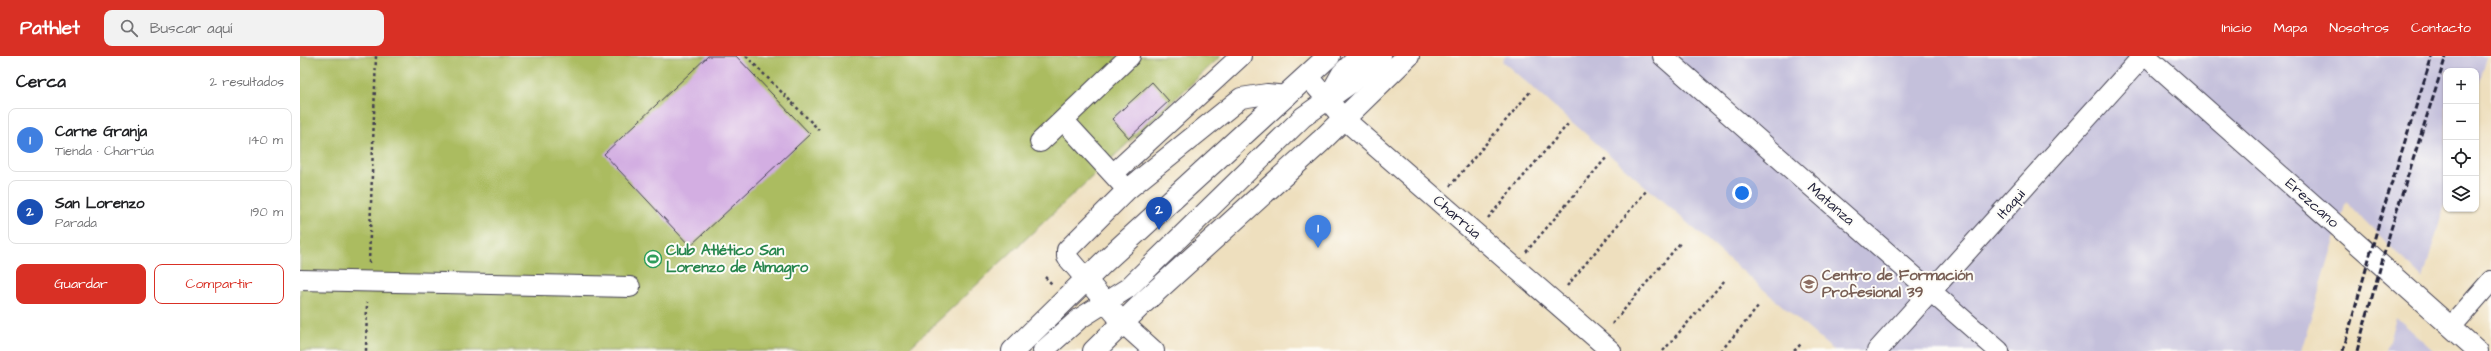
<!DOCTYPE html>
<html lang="es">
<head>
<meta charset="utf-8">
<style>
	:root { --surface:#fff; --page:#f2f2f2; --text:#202124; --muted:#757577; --line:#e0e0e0; --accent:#d93025 }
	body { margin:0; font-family:"Architects Daughter",sans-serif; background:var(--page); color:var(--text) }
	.controls { position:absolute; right:12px; top:12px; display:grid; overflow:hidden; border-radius:8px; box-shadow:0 1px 3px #0004 }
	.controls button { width:36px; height:36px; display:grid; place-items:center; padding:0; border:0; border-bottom:1px solid var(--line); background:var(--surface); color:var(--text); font:20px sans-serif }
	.you { position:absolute; left:1442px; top:137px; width:14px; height:14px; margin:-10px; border:3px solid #fff; border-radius:50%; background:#1a73e8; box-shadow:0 0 0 6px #1a73e833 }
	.badge { display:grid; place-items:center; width:26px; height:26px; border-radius:50%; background:var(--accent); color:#fff; font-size:13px; font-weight:700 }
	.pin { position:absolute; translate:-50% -33px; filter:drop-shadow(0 1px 2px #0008) }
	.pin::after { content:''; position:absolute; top:21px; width:14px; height:12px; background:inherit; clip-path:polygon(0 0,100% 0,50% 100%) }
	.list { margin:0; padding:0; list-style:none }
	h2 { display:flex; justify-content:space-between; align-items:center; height:52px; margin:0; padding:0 16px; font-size:17px }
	h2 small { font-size:13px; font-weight:400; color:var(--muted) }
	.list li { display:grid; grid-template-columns:26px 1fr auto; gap:12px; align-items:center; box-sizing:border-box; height:64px; margin:0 8px 8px; padding:0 8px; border:1px solid var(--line); border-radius:8px }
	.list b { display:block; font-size:15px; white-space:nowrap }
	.list p { margin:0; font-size:13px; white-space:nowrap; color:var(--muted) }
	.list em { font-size:13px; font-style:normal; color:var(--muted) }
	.actions { display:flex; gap:8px; padding:12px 16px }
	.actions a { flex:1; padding:9px 0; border:1px solid var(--accent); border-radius:8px; text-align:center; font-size:14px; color:var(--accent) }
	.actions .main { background:var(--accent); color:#fff }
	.icon { flex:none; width:22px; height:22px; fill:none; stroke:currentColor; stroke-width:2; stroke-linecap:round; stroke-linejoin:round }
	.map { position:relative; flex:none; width:2191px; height:295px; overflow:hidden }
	header { display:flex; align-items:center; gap:24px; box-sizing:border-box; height:56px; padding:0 20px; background:var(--accent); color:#fff }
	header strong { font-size:19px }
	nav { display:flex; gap:22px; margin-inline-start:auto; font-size:14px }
	.search { width:280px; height:36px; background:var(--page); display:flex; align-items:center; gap:10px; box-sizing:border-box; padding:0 14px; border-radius:8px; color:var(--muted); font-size:15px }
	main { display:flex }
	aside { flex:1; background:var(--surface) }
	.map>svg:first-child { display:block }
	.industrial { fill:#c4c0db }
	.green { fill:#abbc60; stroke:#666f4e }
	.building { fill:#d3aee2 }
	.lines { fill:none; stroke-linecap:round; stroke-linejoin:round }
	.minor-casing { stroke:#413e4f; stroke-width:22 }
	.major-casing { stroke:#413e4f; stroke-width:24 }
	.path { stroke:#413e4f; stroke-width:2.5; stroke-dasharray:3 3; stroke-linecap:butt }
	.minor { stroke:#fff; stroke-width:20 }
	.major { stroke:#fff; stroke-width:22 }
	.rail { stroke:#22223b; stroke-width:3; stroke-dasharray:6 3; stroke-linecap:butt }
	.labels { text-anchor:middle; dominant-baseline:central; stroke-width:4; stroke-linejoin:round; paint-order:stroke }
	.street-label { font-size:15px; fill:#22223b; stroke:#fdfcf7 }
	.leisure-label { font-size:15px; font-weight:bold; fill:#27864d; stroke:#fdfcf7; text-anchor:start }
	.education-label { font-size:15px; font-weight:bold; fill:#785e54; stroke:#fdfcf7; text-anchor:start }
</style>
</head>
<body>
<header>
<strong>Pathlet</strong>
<div class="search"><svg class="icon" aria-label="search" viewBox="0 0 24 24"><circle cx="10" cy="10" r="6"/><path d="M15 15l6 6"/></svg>Buscar aquí</div>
<nav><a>Inicio</a><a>Mapa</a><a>Nosotros</a><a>Contacto</a></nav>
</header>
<main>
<aside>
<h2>Cerca<small>2 resultados</small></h2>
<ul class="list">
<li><span class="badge" style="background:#3f7fe0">1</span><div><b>Carne Granja</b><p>Tienda · Charrúa</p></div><em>140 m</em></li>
<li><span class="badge" style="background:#1a4fb4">2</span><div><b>San Lorenzo</b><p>Parada</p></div><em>190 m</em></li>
</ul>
<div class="actions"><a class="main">Guardar</a><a>Compartir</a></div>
</aside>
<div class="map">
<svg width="2191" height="295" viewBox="0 0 2191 295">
	<rect width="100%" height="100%" fill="#fdfcf7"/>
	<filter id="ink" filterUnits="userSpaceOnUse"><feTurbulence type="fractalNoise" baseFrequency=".025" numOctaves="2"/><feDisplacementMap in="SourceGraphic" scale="8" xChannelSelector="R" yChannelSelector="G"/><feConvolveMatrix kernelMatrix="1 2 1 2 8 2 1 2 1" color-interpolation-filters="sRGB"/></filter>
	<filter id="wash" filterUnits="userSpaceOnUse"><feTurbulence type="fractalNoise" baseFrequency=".012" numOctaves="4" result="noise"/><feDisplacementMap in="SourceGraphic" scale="16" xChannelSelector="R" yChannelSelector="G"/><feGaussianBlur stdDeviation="0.9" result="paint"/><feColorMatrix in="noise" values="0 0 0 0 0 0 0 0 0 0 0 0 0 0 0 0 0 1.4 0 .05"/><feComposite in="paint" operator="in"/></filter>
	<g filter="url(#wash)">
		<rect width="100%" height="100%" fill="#eedfbe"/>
		<path class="industrial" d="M1206,0H2187L2176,39V15H2146V144L2123,223L2046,146L2001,295H1534L1202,5Z
			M2096,261L2134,295H2086Z"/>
		<path class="green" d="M0,0H921L606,295H0Z"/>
		<g id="blocks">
			<path class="building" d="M408,0H436L510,78L390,190L304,98Z
				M852,26L869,45L829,82L812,63Z"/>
		</g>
	</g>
	<g filter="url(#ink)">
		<use href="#blocks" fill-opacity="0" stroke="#413e4f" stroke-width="1"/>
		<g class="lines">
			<g class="minor-casing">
				<path id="minor" d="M1363,0L1699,295
					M1846,0L2178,295
					M1008,21L1044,63L1311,295
					M1033,33L1042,17L1059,0
					M764,65L822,128
					M740,86L830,0
					M813,118L941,0
					M0,224L330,231
					M2151,271L2191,225
					M743,295L779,263L828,232L1003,61L1051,27L1081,0
					M854,295L823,267L767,201V194L827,134L941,42L967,38L987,40
					M1577,295L1843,0"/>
			</g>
			<g class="major-casing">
				<path id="major" d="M713,295L803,207L1029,0
					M794,295L844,246L1021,85L1108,0"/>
			</g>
			<path class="path" d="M446,0L519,74
				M1150,130L1230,36
				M1188,162L1268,68
				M1226,196L1306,102
				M69,207L76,0
				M745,221L752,228
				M1267,230L1346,135
				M1312,268L1381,186
				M66,295L67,246
				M1363,295L1425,224
				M1421,295L1459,250
				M1494,295L1501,288"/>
			<use href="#minor" class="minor"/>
			<use href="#major" class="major"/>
			<path class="rail" d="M2043,295L2079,167L2132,0
				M2057,295L2091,173L2146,0"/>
		</g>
	</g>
	<defs>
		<g id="stadium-ring" transform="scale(0.9)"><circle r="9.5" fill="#fdfcf7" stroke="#2e9e5b" stroke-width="1.5"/><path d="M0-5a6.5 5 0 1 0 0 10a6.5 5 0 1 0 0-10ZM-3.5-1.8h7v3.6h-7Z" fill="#2e9e5b"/></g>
		<g id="school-ring" transform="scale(0.9)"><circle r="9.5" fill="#fdfcf7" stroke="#8d6e63" stroke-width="1.5"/><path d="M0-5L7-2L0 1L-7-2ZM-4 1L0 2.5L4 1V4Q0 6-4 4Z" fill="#8d6e63"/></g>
	</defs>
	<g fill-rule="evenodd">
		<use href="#stadium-ring" x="353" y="203"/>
		<use href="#school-ring" x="1509" y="228"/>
	</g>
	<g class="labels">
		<g class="street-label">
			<text transform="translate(2012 147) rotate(42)">Erezcano</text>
			<text transform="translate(1531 148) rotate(41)">Matanza</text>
			<text transform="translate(1711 148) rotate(-48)">Itaqui</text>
			<text transform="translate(1157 161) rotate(41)">Charrúa</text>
		</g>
		<g class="leisure-label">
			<text x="366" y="194">Club Atlético San<tspan x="366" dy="17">Lorenzo de Almagro</tspan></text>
		</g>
		<g class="education-label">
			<text x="1522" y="219">Centro de Formación<tspan x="1522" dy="17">Profesional 39</tspan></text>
		</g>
	</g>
</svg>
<div class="controls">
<button>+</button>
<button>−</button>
<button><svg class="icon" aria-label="locate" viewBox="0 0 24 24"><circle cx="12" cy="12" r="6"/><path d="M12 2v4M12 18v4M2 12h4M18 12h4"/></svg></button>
<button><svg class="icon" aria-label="layers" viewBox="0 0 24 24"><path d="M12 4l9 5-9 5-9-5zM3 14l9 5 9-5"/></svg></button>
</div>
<div class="you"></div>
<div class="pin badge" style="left:1018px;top:192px;background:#3f7fe0">1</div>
<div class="pin badge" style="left:859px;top:174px;background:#1a4fb4">2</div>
</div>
</main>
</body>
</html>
